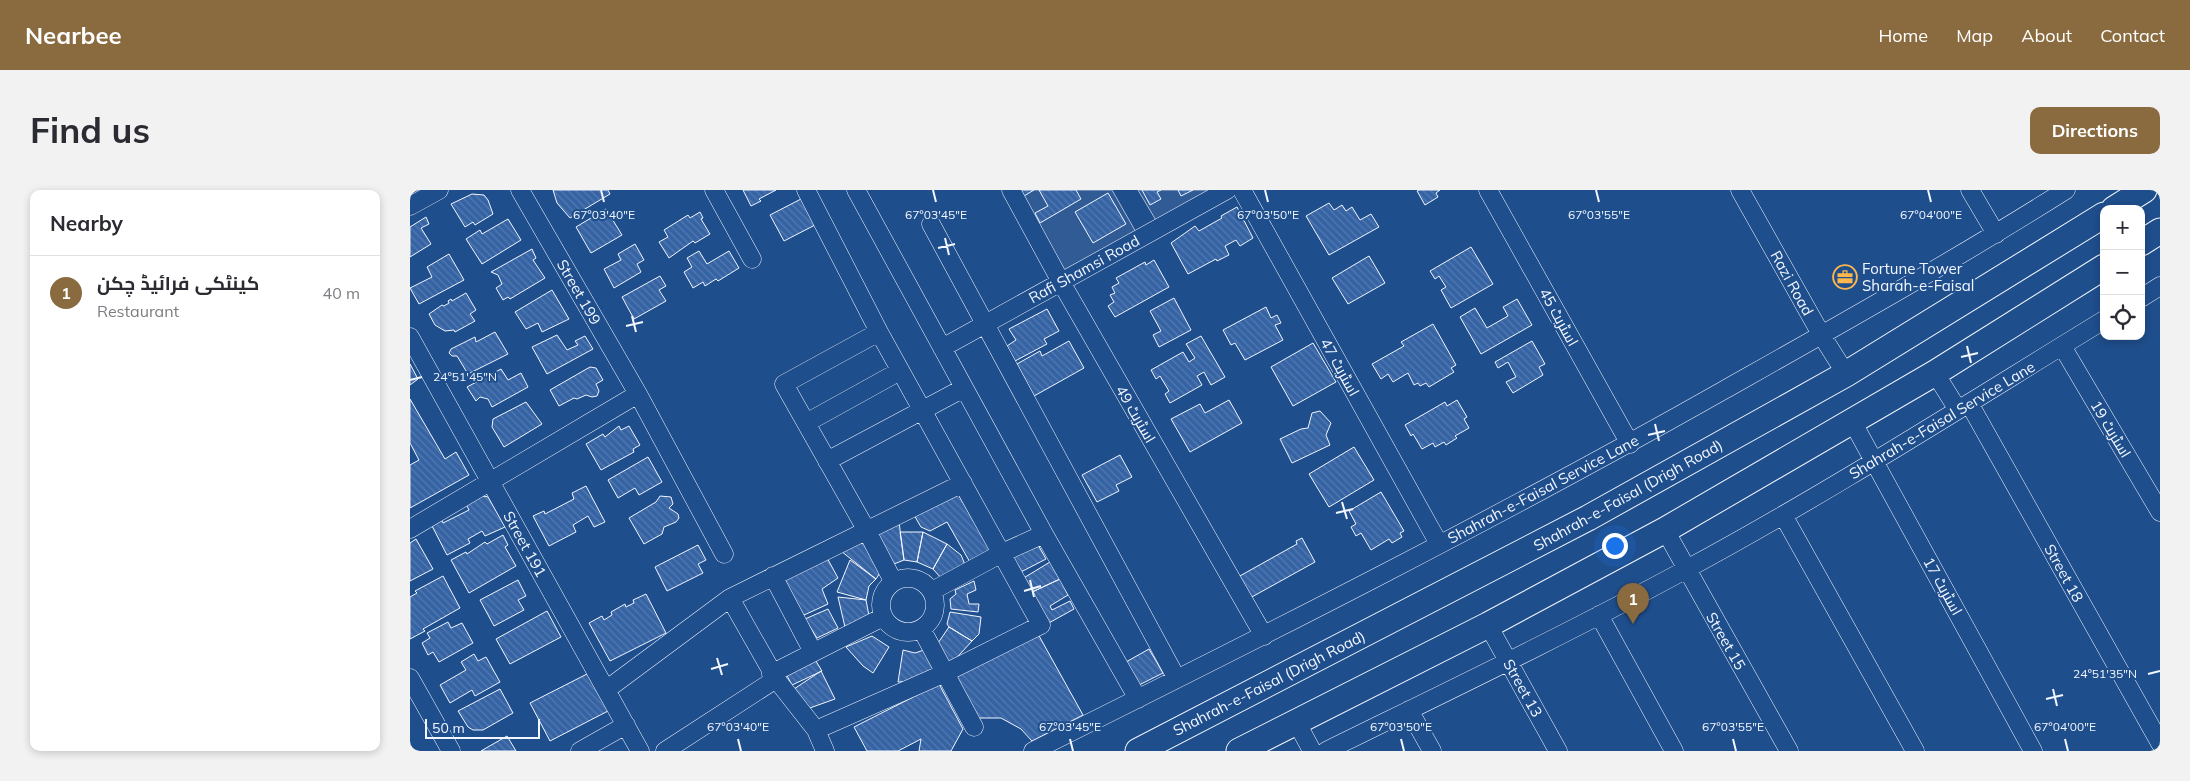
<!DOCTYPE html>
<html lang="en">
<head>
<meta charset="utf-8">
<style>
	:root { --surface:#fff; --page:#f2f2f3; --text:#2b2b33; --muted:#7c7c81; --line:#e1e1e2; --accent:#8a6a3f }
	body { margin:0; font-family:Mulish,Cairo,sans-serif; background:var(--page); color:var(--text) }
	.controls { position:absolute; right:15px; top:15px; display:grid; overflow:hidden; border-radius:10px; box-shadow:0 2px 8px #0003 }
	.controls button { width:45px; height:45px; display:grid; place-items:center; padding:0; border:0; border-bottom:1px solid var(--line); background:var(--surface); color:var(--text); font:25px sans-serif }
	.scale { position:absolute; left:15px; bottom:12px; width:115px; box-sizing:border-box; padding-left:5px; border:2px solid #f2f6ff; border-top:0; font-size:14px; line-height:18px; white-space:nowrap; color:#f2f6ff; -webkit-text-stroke:4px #1f4e8c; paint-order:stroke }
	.you { position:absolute; left:1204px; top:355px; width:18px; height:18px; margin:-12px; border:4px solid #fff; border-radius:50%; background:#1a73e8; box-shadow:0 0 0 8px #1a73e833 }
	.badge { display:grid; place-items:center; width:32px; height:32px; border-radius:50%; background:var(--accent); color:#fff; font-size:16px; font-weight:700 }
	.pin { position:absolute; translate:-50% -41px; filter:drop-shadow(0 1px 2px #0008) }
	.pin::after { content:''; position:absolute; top:26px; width:18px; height:15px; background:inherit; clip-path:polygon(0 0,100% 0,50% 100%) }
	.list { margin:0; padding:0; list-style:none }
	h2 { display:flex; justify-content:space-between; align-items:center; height:65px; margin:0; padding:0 20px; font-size:21px }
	h2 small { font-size:16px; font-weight:400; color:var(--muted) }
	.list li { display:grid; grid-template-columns:32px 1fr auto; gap:15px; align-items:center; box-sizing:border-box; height:75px; padding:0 20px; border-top:1px solid var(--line) }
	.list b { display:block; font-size:19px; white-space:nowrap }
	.list p { margin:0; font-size:16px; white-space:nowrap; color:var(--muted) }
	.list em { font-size:16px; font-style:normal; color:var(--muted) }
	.icon { flex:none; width:28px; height:28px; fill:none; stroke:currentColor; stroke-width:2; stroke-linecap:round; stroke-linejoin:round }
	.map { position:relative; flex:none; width:1750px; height:561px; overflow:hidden; border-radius:10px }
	header { display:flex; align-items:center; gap:30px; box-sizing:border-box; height:70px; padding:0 25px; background:var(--accent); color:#fff }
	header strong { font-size:24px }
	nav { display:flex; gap:28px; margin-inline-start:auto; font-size:18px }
	.intro { display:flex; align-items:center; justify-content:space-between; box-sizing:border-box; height:120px; padding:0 30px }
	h1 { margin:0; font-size:35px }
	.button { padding:12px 22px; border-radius:10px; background:var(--accent); color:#fff; font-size:18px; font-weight:700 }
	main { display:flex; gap:30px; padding:0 30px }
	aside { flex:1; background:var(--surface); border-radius:10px; box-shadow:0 2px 8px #0003 }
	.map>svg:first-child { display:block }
	.built { fill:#305b95; stroke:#a8bbd7 }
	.building { fill:url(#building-back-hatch); stroke:#f2f6ff }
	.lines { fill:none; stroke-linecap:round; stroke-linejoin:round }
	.minor-casing { stroke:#f2f6ff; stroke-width:19 }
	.highway-casing { stroke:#f2f6ff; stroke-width:27 }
	.minor { stroke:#1f4e8c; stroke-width:18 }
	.highway { stroke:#1f4e8c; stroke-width:25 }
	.ticks { fill:none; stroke:#f2f6ff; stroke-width:2 }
	.labels { text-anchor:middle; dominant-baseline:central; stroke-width:4; stroke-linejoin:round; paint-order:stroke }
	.poi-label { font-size:15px; fill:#f2f6ff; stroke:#1f4e8c; text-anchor:start }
	.street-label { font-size:15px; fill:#f2f6ff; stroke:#1f4e8c }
	.ticks-label { font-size:12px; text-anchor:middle; fill:#f2f6ff; stroke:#1f4e8c; stroke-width:4; stroke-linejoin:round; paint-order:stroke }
</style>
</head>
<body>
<header>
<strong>Nearbee</strong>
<nav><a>Home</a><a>Map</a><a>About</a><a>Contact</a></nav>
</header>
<div class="intro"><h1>Find us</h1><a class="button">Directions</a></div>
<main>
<aside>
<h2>Nearby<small></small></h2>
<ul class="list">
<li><span class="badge">1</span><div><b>کینٹکی فرائیڈ چکن</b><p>Restaurant</p></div><em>40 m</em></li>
</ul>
</aside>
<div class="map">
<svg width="1750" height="561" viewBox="0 0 1750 561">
	<defs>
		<pattern id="building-back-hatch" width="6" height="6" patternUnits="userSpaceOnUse" patternTransform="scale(1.25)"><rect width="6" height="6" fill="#3563a3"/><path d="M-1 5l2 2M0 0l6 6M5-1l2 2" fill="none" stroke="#537ab1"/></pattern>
	</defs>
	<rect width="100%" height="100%" fill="#1f4e8c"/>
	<path class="built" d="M607,0H702L727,44L654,84Z
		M728,0H805L747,32Z"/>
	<path class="building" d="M143,0H198L200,4L160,28L147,13Z
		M333,0H366L349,9L351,11L341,16Z
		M611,0H624L614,6Z
		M629,0H666L671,9L630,33L625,23L638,16Z
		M732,0H751L747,2L751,9L740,15Z
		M768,0H783L771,6Z
		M1009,0H1030L1026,3L1028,7L1015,15L1007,1Z
		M698,3L716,34L683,53L665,22Z
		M62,4L74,5L78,10L83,24L65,35L63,32L55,37L41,14Z
		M391,9L405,35L374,51L360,25Z
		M919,13L924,20L932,15L936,21L942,17L950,30L961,24L969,37L919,65L896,26Z
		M827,17L843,48L830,56L826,50L815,56L819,65L807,71L806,69L778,84L761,53L785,36L789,41L812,28L811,26Z
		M196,19L212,45L181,63L166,37Z
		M290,22L293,28L291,29L300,44L285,53L283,51L259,68L249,52L258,47L254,40L278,25L280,28Z
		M16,27L19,34L11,38L21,54L0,67V37Z
		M98,29L111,50L72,74L56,49L70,40L72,44Z
		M225,54L234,70L227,74L231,82L204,98L194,79L211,70L208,64Z
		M1061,57L1083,94L1041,118L1031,100L1036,97L1029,86L1025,89L1020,81Z
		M122,59L126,68L123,70L135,88L100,109L98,107L93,110L86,98L92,94L88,85L81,82Z
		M289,61L297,74L319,61L329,78L308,91L306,89L295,96L293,92L283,98L274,82L282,77L277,68Z
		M39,64L54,90L9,114L0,98L22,87L17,77Z
		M959,66L975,93L938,114L922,88Z
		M744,70L759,97L705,127L698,116L704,112L700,105L705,103L702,97L709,93L706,88L735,72L736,75Z
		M250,86L256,96L249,100L256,111L224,129L212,107Z
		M142,100L159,129L132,142L128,133L116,139L105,122Z
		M56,103L66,120L60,124L65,131L45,142L44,140L35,141L25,135L19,124L32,115L34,116L39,113L38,111L41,109L42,111Z
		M764,108L781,140L749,157L743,145L751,141L740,121Z
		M1107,109L1122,135L1071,164L1050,127L1065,118L1077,138L1098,126L1093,117Z
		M856,117L861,128L867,125L871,133L865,135L873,150L835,170L825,153L821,155L813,140Z
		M637,119L649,141L634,149L637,154L605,171L597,156L606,150L599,139Z
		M1023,134L1046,175L1041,178L1044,182L1019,197L1016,193L1010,196L1008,193L1004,195L998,183L983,192L978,184L971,189L962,174L994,156L991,152Z
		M85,142L98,164L58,184L47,166H42L39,163L41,159L65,147L66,152Z
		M147,145L157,160L168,155L165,151L175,146L183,159L137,184L122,157Z
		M791,146L815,187L801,195L794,182L787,186L792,195L760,213L755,204L759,201L750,186L746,189L741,180L773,162L779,172L785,168L776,154Z
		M659,151L674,178L624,206L607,174L630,161L632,166Z
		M1122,151L1135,174L1129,177L1133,185L1103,203L1096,192L1106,187L1098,172L1088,178L1085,172Z
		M903,153L926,192L883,216L861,177Z
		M0,174L8,189L0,195Z
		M180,177L186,178L193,190L186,194L189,201L187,206L182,207L176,205L167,209L164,208L149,216L140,200Z
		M91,179L98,190L111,183L118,197L82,217L78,209L70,207L66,211L57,197Z
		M0,209L35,269L46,262L59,285L0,318V275L9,270L0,253Z
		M819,210L832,233L780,262L761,229L790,214L795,223Z
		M1047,210L1057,227L1054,229L1059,238L1045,246L1047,248L1036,255L1034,252L1025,257L1023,253L1012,259L1003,244L1001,246L995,235L1035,212L1037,216Z
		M116,212L132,234L94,257L82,237L83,229Z
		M910,221L921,233L916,245L920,255L882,273L870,249L891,239L898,238L902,223Z
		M209,236L211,240L219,236L230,255L223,259L224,262L191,280L176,254L193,244L195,247Z
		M944,257L964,290L919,317L899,284Z
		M710,265L722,287L706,295L709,301L687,312L672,285Z
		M238,267L252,292L229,305L225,298L208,308L198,290Z
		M176,296L195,332L184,337L178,326L163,335L166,342L139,356L123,326L134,321L135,324L164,309L162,303Z
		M971,302L994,341L990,343L992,347L982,353L979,349L961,360L951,343L946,346L941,337L946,334L939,321Z
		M548,304L582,363L561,374L537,332L520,341L511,337L504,325Z
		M73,306L78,307L95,337L75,346L72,341L58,349L60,353L37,365L21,334L31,329L33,333L59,320L56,314Z
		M250,306L261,307L263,314L259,318L268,324L269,328L266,332L254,337L252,344L234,354L219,328L246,312Z
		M489,332L494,370L484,374L466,342Z
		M490,342H513L507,372L494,370Z
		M513,342L537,354L523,379L507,372Z
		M93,345L98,355L95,357L106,376L59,403L41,370L56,362L57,364L75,352L77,354Z
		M892,348L905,372L840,408L828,387L887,354L886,351Z
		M6,349L23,379L0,391V353Z
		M456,350L473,378L466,389L431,361Z
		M627,353L636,369L607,384L597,368Z
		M537,354L551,365L556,377L532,389L523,379Z
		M288,355L296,370L288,374L293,383L257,401L245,377Z
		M416,366L428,388L412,399L418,414L392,426L374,388Z
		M440,370L466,389L459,396L456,410L427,402Z
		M640,372L650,389L620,403L612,389Z
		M33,386L50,418L13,439L15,441L0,449V407L7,403L5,401Z
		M650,389L658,405L640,416L642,420L660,411L664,419L637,434L620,403Z
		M108,390L116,406L108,410L114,420L84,436L70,410Z
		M564,391L566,400L557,404L559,414H569L568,422L541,419L540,409L546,404L545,400Z
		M236,404L256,443L200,471L179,433L192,426L194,430L202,425L201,422L215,414L216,417L224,413L223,410Z
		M428,407L456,410L459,426L435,437Z
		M418,419L428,438L407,448L395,429Z
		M137,421L151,447L100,474L86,449Z
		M540,422L571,427L569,444L562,451L539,437L537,434Z
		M38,432L41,438L52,433L63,453L29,472L23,462L18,465L12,453L20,448L17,443Z
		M539,437L562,451L540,475L528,453Z
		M628,444L673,525L622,551L611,539L591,528H566L544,486Z
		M462,446L479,457L463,483L453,476L436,457Z
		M739,459L753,483L729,495L716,472Z
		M493,460L505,463L514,460L528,484L511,491L488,492Z
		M64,464L68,471L76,467L90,492L65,506L62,500L40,513L30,495L56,480L51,472Z
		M404,468L412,481L382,495L375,482Z
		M411,481L425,509L397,519L384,499Z
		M179,483L198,521L140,551L120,513Z
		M529,494L553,539L541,561H509L511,549L488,561H457L444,537Z
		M90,499L103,523L73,540H63L58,537L48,521Z
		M97,546L106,561H71Z"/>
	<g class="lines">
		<g class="minor-casing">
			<path id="minor" d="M110,0L228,204L314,364
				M304,0L342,69
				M396,0L469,142L631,435L535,483L406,540
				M446,0L634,344L728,509
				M601,0L651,92L854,446
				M832,0L1029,354
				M1078,0L1220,254
				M1330,0L1412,146L1436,184
				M1560,0L1586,44
				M0,16L29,0
				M521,34L767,489
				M1731,108L1750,96
				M469,142L374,194L457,341L483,391
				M0,147L230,561
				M1652,156L1750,322
				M532,158L817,0
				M1525,183L1548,220
				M1559,213L1750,553
				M1442,231L1623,561
				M396,233L490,181
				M417,271L554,198
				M1373,325L1505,561
				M0,339L228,204
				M1255,340L1379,561
				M363,386L403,462
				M471 415a27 27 0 1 1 54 0a27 27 0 1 1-54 0Z
				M522,401L592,363L634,344
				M320,408L366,489
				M1189,425L1264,561
				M1078,435L1148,561
				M512,440L564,537
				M361,484L473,427
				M0,488L41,561
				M196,500L320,408L553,293
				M999,520L1022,561
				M886,531L902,561
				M170,561L216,535
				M255,561L366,489L406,540L415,561
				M623,561C856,445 1088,328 1314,200C1429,135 1545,70 1656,0
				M916,561C1036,502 1157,444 1275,380C1418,303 1555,215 1694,130"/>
		</g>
		<g class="highway-casing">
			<path id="highway" d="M1704,19L1734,0
				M1731,53L1750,41
				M728,561L1178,328L1436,184L1694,25
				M829,561L1078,435L1255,340L1525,183L1694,77"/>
		</g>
		<use href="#minor" class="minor"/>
		<use href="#highway" class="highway"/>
	</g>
	<path class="ticks" d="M191,0L194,12M523,0L526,12M855,0L858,12M1186,0L1189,12M1518,0L1521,12M535,48L539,65M528,58L545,54M222,126L226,142M216,136L233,132M1557,156L1561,173M1551,167L1568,163M0,190L12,187M1245,234L1249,251M1238,245L1255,241M932,312L937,329M926,323L943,319M620,390L624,407M614,401L631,396M307,468L312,485M301,479L318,474M1738,484L1750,481M1643,499L1647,516M1636,509L1653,505M328,549L331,561M660,549L663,561M991,549L994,561M1323,549L1326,561M1655,549L1658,561"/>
	<defs>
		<g id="office-ring" transform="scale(1.25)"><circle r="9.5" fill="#1f4e8c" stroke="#ffb74d" stroke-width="1.5"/><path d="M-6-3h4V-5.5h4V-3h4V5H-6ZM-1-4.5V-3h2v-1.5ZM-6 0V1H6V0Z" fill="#ffb74d"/></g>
	</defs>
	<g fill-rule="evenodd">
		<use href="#office-ring" x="1435" y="87"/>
	</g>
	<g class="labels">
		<g class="poi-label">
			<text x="1452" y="78">Fortune Tower<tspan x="1452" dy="17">Sharah-e-Faisal</tspan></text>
		</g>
		<g class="street-label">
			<text transform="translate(674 79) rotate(-29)">Rafi Shamsi Road</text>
			<text transform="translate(1382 93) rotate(61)">Razi Road</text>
			<text transform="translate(169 102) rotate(60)">Street 199</text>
			<text transform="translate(1149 127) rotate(61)">اسٹریٹ 45</text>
			<text transform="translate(930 177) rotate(61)">اسٹریٹ 47</text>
			<text transform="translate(726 224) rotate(60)">اسٹریٹ 49</text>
			<text transform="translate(1532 230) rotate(-31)">Shahrah-e-Faisal Service Lane</text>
			<text transform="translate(1701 239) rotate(59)">اسٹریٹ 19</text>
			<text transform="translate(1133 299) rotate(-28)">Shahrah-e-Faisal Service Lane</text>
			<text transform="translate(1218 305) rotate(-29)">Shahrah-e-Faisal (Drigh Road)</text>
			<text transform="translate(115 354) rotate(61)">Street 191</text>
			<text transform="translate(1654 383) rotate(61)">Street 18</text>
			<text transform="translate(1533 396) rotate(61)">اسٹریٹ 17</text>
			<text transform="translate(1316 451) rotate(60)">Street 15</text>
			<text transform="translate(859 493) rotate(-27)">Shahrah-e-Faisal (Drigh Road)</text>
			<text transform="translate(1113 498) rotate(61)">Street 13</text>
		</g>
	</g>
	<g class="ticks-label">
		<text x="194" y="29">67°03'40"E</text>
		<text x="526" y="29">67°03'45"E</text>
		<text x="858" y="29">67°03'50"E</text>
		<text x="1189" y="29">67°03'55"E</text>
		<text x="1521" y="29">67°04'00"E</text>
		<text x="55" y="191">24°51'45"N</text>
		<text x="1695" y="488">24°51'35"N</text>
		<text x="328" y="541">67°03'40"E</text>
		<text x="660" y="541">67°03'45"E</text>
		<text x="991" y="541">67°03'50"E</text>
		<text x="1323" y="541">67°03'55"E</text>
		<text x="1655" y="541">67°04'00"E</text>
	</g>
</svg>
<div class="controls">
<button>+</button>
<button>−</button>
<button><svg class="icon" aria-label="locate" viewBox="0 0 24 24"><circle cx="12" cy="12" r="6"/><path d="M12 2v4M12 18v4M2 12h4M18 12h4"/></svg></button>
</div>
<div class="scale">50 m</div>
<div class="you"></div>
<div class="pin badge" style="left:1223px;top:434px">1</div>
</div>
</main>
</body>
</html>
